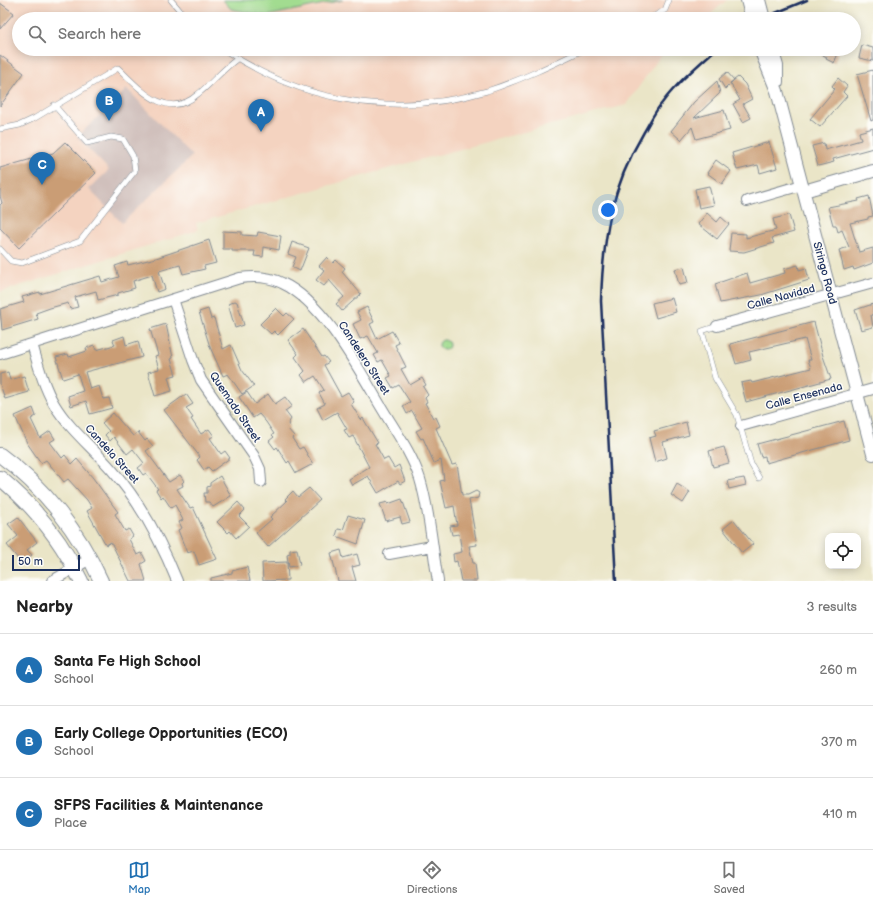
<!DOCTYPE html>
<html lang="en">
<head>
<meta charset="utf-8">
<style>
	:root { --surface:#fff; --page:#f2f2f2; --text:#222; --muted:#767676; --line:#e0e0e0; --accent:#1f6fb2 }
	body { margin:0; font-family:"Balsamiq Sans",sans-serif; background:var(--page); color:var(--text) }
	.controls { position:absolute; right:12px; bottom:12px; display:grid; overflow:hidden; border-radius:8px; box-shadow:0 2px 10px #0003 }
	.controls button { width:36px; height:36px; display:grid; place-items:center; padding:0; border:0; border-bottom:1px solid var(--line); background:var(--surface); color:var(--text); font:20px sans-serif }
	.scale { position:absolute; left:12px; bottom:10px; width:68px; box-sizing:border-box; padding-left:4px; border:2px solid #1b2f5e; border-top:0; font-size:11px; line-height:14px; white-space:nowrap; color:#1b2f5e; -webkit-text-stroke:3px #fdfcf7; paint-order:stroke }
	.you { position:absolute; left:608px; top:210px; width:14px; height:14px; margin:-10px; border:3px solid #fff; border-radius:50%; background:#1a73e8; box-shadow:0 0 0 6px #1a73e833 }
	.badge { display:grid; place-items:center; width:26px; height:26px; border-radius:50%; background:var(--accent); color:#fff; font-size:13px; font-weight:700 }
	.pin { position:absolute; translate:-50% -33px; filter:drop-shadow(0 1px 2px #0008) }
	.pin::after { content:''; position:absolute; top:21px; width:14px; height:12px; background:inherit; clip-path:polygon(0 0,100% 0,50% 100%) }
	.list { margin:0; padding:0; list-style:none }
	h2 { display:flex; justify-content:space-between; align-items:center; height:52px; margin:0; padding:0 16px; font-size:17px }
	h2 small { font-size:13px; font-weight:400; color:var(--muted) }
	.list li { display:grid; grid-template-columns:26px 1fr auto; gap:12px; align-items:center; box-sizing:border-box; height:72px; padding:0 16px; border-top:1px solid var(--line) }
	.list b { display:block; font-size:15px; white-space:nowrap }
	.list p { margin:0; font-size:13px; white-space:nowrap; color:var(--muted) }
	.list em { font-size:13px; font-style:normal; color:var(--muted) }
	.icon { flex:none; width:22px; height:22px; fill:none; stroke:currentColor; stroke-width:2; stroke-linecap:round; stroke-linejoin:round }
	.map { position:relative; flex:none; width:873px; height:581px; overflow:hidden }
	.search { position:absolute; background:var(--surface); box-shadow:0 2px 10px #0003; left:12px; right:12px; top:12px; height:44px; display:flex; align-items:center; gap:10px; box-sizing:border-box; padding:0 14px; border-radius:22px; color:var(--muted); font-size:15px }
	.sheet { height:268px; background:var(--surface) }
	nav { display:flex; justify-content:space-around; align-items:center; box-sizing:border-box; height:56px; border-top:1px solid var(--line); background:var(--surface); font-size:11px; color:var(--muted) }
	nav a { display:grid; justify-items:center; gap:2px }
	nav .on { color:var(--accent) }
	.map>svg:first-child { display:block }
	.built { fill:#f4d3c0 }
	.industrial { fill:#d0c0bc }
	.green { fill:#a2dc90; stroke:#5e8677 }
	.building { fill:#ca9d74 }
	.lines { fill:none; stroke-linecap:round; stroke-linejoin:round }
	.service-casing { stroke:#828a92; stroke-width:6 }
	.minor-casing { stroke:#828a92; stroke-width:12 }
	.tertiary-casing { stroke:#828a92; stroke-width:14 }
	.secondary-casing { stroke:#828a92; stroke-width:16 }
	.service { stroke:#fff; stroke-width:5 }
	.minor { stroke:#fff; stroke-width:10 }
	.tertiary { stroke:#fff; stroke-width:12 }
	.secondary { stroke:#fff; stroke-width:14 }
	.rail { stroke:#1b2f5e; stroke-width:2.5 }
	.labels { text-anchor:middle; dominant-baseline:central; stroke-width:3; stroke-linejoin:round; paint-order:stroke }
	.street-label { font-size:11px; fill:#1b2f5e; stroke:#fdfcf7 }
</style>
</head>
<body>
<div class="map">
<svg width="873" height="581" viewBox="0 0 873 581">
	<rect width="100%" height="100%" fill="#fdfcf7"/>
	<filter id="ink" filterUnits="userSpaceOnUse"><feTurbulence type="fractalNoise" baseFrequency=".025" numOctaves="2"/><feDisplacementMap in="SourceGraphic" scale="8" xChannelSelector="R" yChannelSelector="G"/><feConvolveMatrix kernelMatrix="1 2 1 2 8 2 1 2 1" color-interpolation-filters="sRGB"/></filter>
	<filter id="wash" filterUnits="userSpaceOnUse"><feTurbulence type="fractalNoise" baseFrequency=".012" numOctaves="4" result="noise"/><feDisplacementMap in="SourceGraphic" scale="16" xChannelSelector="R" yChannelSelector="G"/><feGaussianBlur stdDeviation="0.9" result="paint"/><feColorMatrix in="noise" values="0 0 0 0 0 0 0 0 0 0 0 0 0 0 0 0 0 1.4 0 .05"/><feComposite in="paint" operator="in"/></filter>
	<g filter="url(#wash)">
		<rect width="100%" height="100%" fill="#eae5c7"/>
		<path class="built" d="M0,0H727L705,19H19V49H669L659,58L626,105L419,160L196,223L198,230L0,292Z"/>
		<path class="industrial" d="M127,89L192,156L122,223L89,189L109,170L77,137Z"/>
		<path class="green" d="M223,0H343L267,16L231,9Z
			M439 345a5 5 0 1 1 10 0a5 5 0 1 1-10 0Z"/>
		<g id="blocks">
			<path class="building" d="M0,3L14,13L0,29Z
				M862,45L873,48V61L859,58Z
				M810,49H835L839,51L834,63L826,59L827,57Z
				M0,55L24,73L0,106Z
				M873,70V120L871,121L857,74Z
				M727,72L734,80L725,89L719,79Z
				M738,77L745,84L752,99L743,104L751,118L743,122L733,104L740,100L730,83Z
				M838,78L847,86L843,92L847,96L820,127L810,119L835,89L832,86Z
				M717,81L720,93L694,118L724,110L730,130L696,139L692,127L681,140L671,131L694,102Z
				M873,128V148L833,159L834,162L818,166L812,146L824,143L825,150L861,140L859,132Z
				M65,142L96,173L19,248L0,228V205L2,203L0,196V168L53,153Z
				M769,142L777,168L760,173L758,165L737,170L732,153Z
				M716,160L731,171L722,184L707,173Z
				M709,186L714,205L699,208L695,189Z
				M869,196L873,216L868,217V219L850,223L859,252L873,248V263L854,270L853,267L844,270L839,250L849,247L842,230L838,232L836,225H833L828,207L859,201L858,199Z
				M707,213L717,222L721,217L729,224L717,239L698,224Z
				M789,215L794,232L772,238L774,243L744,252L729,251L731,233L746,234V238L776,230L773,219Z
				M223,231L242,232V235L257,236L258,232L281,236L279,250L264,247L263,257L254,256L255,251H232V249H223Z
				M209,240L216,263L204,266L205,269L183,274L180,265L159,271L165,289L157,292L152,275L133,281L135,288L118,293V295L98,300L96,291L75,297L78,307L70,309L68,303L50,308L36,313L38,319L2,330L0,309L24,302L22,297L40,292V294L100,276L102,282L119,277L115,266L127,262L128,265L156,258Z
				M292,242L309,248L300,271L292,267L296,257L288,254Z
				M327,257L333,263L336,260L345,268L342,272L361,294L342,311L336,304L344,297L329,280L324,286L316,280L324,270L319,266Z
				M798,265L799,270L806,268L809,280L761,295L720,303L715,284L747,273L750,283L785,273L784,269Z
				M684,267L688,283L679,285L675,269Z
				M672,298L676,312L656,318L652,303Z
				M235,301L237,302L244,325L235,328L228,304Z
				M873,304V314L871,315L873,327L861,330L855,310Z
				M367,307L374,322L370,324L377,339L392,331L399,343L395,345L406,367L401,369L410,385L422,378L426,385L423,387L428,395L425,398L427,402L425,403L433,418L436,417L440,426L436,428L452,465L457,464L462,495H468L476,491L479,493L478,498L469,500L477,545L469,546L473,563H475L477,581H461L457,561L454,562L453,554L462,552L459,534L452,535L450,526L457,525L454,506L446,508L440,481L444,480L441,460L434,463L423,438L421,439L416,431L422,428L412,411L407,414L403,406L410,402L399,385L393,388L387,378L391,376L382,360L378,362L374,355L378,353L368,336L360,339L353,324L361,320L357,312Z
				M276,308L284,316L287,313L294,319L278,335L274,331L271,334L260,324Z
				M208,309L211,319L214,318L223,349L231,345L242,370L254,386L242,394L228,374L223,376L210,347L199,312Z
				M814,322L823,356L831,379L746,402L741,383L751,381L752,383L811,368L808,360H811L805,339L749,352L751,360L736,364L730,344Z
				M166,324L173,358L171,359L176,375L168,377L172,391L155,396L148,372L159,369L155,356L158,355L150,329Z
				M303,329L322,357L324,356L329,362L324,365L341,396L348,392L354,402L351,404L361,420L363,418L367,425L378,443L375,444L384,460L388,458L394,468L399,465L405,481L400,484L398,481L378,493L368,476L352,485L349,479L369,467L353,436L349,438L344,430L347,429L337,412L323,420L317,408L325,404L319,393L324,390L315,376L306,382L301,375L305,371L295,357L298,354L288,340Z
				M124,336L126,345L138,341L142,357L85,372L90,389L99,386L103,399L109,398L112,408L90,414L86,401L71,406L68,396L83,391L78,374L63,379L56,357L68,354L69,357L87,351L86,348L94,345L96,350L115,345L113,340Z
				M8,372L10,380L24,376L29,392L5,399L0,384V374Z
				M247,392L255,404L268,394L275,404L285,397L292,406L285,411L291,419L288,424L290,427L288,429L294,436L292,438L299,449L303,447L313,464L296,473L289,461L287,463L277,447L275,449L269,441L274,437L272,435L274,434L266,422L259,414L253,418L239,397Z
				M186,394L193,404L186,408L193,418L191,419L201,434L209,429L214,436L210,438L221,454L225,451L230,458L212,471L208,467L204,470L197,460L200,457L164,410Z
				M33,408L36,416L31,419L40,438L50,431L55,439L50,442L62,458L65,455L72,464L77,459L93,478L118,512L115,514L125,531L129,529L133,536L129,539L137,555L142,553L146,561L141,564L146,581H130L111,542L106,545L87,511L92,508L87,500L68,479L64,482L46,460L41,463L27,443L15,416Z
				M113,413L133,436L138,432L145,441L147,439L153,446L146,451L169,482L180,475L184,481L182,483L183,486L177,489L190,508L193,507L217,559L199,565L194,551L187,553L178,530L182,528L179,522L183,520L175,505L171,508L163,496L161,498L156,490L158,489L146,473L143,475L138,468L144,463L133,449L127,454L114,437L110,441L105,435L109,431L102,423Z
				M844,421L849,440L766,463L765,456L761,457L757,444Z
				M686,422L689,435L663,442L667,458L655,462L649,438L656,436L654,431Z
				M724,447L729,463L713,467L709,451Z
				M220,476L231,496L213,507L209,502H205L204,493H207V487L210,486V483Z
				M744,478L746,485L729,489L727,481Z
				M677,484L690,492L683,503L671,495Z
				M309,488L320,500L268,547L256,533L272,519L270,517L287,501L285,499L293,491L298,497Z
				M402,499L410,522L402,524L400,517L386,521L380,504L388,502V504Z
				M238,502L245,510L239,516L249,526L236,538L230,531L228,533L217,522Z
				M348,515L365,520L358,544L336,536L338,529L343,530Z
				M18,517L37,542L27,550L32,555L22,564L7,545L18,536L8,524Z
				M734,520L753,544L742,553L723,529Z
				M297,549L300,565L289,567L287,555L290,554V550Z
				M341,550L343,558L357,554L360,565L352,567L356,581H338L331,553Z
				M287,562L288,580L263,581L262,563Z
				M247,567L250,581H211V578L232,573V571Z"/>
		</g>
	</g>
	<g filter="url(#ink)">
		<use href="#blocks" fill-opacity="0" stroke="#828a92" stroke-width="1"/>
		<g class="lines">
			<g class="service-casing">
				<path id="service" d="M171,0L187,19
					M649,19L665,10L669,0
					M223,49C302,103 396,118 487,91C521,80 554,64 585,49
					M0,129L20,125L35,118L118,68C140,89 167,122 198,94C212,83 223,69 237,59
					M0,249L11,261L22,263L80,241L135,171L133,156L123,139L111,137L87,143L54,105
					M717,326L702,331L715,378L737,415L751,464L759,478"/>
			</g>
			<g class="minor-casing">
				<path id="minor" d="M747,201L802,185
					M173,299L193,360L201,380L254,456L260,469L261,482
					M717,326L873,283
					M32,344C38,364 43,385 54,404C69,429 93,448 112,470C141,503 161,541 177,581
					M0,354L240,278C254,276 268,276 282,283C325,303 359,370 383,410C396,432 412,454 420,479C430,512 432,548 438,581
					M741,426L873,389
					M389,554L432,546
					M52,581L90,559"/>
			</g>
			<g class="tertiary-casing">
				<path id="tertiary" d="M747,0L752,19
					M759,0L764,19
					M760,49L777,91L873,454
					M772,49L777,66V82
					M804,191L873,171"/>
			</g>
			<g class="secondary-casing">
				<path id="secondary" d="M0,455C44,487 79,532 101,581
					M0,478C34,506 62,541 81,581"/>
			</g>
			<use href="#service" class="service"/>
			<use href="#minor" class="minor"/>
			<use href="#tertiary" class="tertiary"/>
			<use href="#secondary" class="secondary"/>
			<path class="rail" d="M761,19L807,0
				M616,581L601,301C603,237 611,188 644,132C650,122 655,111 662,103C677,83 697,66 716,49"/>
		</g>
	</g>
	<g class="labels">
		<g class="street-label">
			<text transform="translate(825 273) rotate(75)">Siringo Road</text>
			<text transform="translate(781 297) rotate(-15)">Calle Navidad</text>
			<text transform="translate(364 358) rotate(57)">Candelero Street</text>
			<text transform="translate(804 396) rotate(-15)">Calle Ensenada</text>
			<text transform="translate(235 407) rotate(56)">Quemado Street</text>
			<text transform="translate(112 454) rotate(48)">Candela Street</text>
		</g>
	</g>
</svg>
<div class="controls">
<button><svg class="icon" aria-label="locate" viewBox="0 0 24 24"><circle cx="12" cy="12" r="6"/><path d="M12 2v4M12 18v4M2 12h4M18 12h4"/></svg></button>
</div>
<div class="scale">50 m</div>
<div class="you"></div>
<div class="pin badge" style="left:261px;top:132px">A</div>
<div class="pin badge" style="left:109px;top:121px">B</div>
<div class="pin badge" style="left:42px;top:185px">C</div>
<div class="search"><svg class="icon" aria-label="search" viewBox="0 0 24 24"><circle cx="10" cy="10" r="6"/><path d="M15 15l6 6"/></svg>Search here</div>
</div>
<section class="sheet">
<h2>Nearby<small>3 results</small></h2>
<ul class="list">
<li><span class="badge">A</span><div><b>Santa Fe High School</b><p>School</p></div><em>260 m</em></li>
<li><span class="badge">B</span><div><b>Early College Opportunities (ECO)</b><p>School</p></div><em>370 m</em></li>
<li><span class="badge">C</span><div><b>SFPS Facilities &amp; Maintenance</b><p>Place</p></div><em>410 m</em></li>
</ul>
</section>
<nav>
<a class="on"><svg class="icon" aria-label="map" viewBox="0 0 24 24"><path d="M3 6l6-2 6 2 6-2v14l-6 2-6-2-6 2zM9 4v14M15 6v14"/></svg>Map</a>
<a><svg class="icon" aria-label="directions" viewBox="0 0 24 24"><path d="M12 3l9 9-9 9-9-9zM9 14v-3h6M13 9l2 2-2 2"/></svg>Directions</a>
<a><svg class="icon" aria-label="saved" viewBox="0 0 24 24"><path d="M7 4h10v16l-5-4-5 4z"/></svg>Saved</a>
</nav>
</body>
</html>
